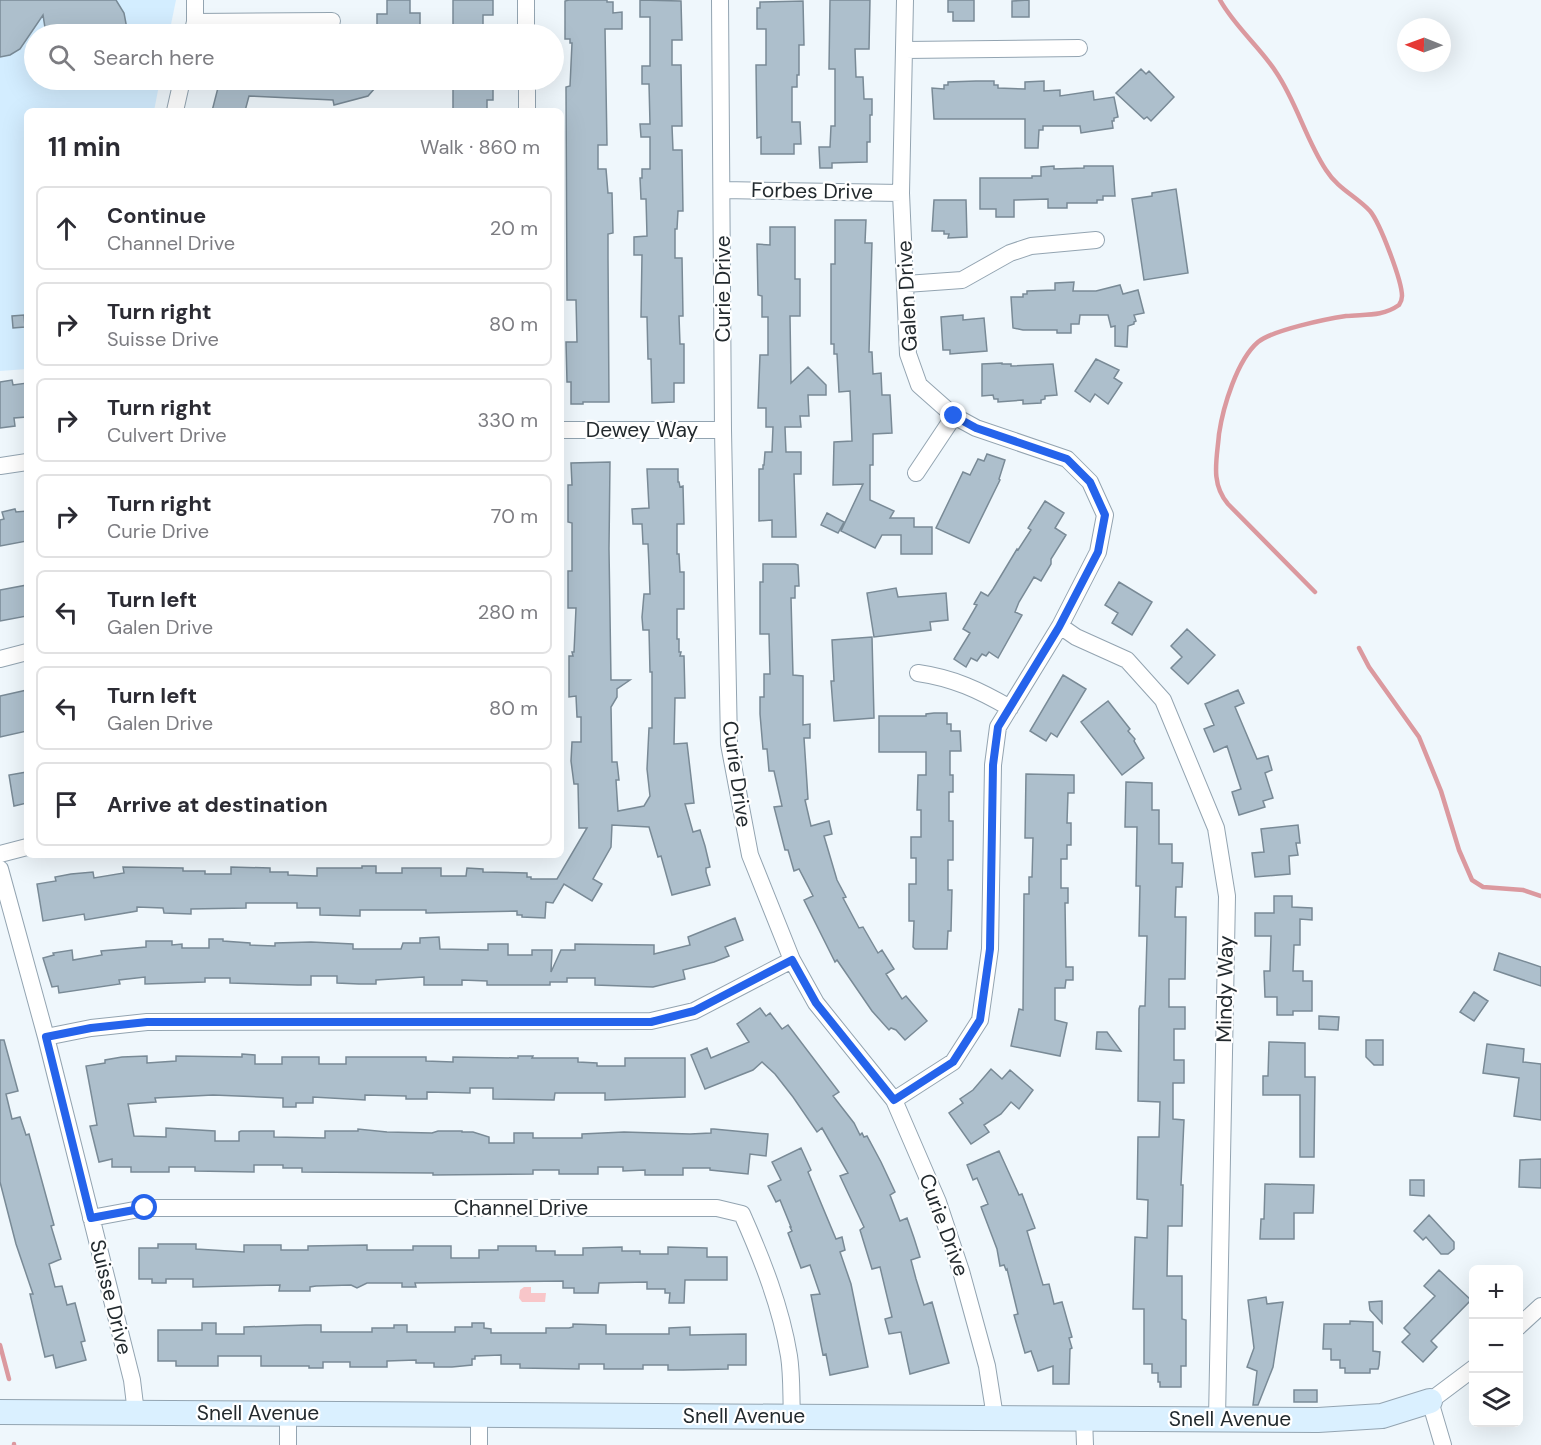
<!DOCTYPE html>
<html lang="en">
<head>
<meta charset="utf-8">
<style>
	:root { --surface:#fff; --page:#f2f2f3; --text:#2b2b33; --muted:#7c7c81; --line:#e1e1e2 }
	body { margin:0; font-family:"DM Sans",sans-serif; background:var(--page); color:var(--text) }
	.controls { position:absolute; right:18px; bottom:18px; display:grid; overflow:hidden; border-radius:9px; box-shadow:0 6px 24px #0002 }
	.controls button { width:54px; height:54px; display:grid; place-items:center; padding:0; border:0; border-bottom:2px solid var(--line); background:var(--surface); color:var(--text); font:30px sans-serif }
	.compass { position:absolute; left:1397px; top:18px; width:54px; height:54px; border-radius:50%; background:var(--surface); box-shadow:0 6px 24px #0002; rotate:271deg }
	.stop { position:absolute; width:18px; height:18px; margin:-14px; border:4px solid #2563eb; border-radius:50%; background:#fff }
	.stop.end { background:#2563eb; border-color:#fff; box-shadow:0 2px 6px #0008 }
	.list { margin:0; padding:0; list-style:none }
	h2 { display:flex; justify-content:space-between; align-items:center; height:78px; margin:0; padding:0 24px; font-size:26px }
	h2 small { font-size:20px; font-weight:400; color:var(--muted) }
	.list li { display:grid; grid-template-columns:39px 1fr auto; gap:18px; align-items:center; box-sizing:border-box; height:84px; margin:0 12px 12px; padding:0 12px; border:2px solid var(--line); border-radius:9px }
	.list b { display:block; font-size:22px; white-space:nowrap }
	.list p { margin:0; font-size:20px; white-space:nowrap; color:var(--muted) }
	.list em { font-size:20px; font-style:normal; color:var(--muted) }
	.icon { flex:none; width:33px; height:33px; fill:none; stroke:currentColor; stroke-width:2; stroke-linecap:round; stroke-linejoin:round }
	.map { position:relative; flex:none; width:1541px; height:1445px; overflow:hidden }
	.search { position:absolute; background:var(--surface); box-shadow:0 6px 24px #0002; left:24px; top:24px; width:540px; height:66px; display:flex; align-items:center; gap:15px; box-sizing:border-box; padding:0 21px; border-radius:33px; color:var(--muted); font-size:22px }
	.panel { position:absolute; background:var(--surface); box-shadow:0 6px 24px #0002; left:24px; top:108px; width:540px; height:750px; border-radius:9px }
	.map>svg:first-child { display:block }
	.built { fill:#d3edff }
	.green { fill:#f8c6c9 }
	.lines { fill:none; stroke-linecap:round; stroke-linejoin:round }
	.stream { stroke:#db999f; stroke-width:4.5 }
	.building { fill:#adbfcc; stroke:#798a96; stroke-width:1.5 }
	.street-casing { stroke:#93a4b1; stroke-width:18 }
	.secondary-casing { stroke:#93a4b1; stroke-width:26 }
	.street { stroke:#fff; stroke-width:16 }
	.secondary { stroke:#daf0ff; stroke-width:24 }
	.route { stroke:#2563eb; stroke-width:8 }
	.labels { text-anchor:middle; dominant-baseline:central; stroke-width:4.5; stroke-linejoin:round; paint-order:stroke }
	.street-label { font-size:21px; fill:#232a2e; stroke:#fff }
</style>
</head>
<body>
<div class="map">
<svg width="1541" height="1445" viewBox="0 0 1541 1445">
	<rect width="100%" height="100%" fill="#eff7fc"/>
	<path class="built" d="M0,0H176L169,34H34V80H160L154,111H27V369L0,371Z"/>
	<path class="green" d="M524,1287H531V1293H546L545,1302H522L519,1298L520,1290Z"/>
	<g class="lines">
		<path class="stream" d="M1220,0C1235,27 1260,47 1276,72C1297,103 1306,140 1326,170C1338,189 1356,196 1370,211C1380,223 1402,281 1402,296C1402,300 1401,302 1399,305C1382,317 1365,314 1346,316C1326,319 1273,330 1258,342C1237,360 1223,407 1219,434C1217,459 1210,483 1228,504L1315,592
			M1359,648L1369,667L1419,737L1441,791L1459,850L1472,880L1483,887L1523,890L1541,896
			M0,1345L9,1379
			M14,1444V1445"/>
	</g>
	<path class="building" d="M0,0H116L124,13L128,34H46L43,15L20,49L10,55L0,57Z
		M387,0H410V13H420V32L377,33V14H387Z
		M453,0H493V15H483V34H460V25L453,26Z
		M569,0H607V2H613V13L622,12V29H605L607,145H598V169H606L608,193H612L613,233L608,234V258L609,402H583V404H571V382H567L566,342H577L576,300H567L566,87L570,86L572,43H570V39H565V1Z
		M640,0L681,1L682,40H672V65H681L682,126H672L673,150H682L683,211H678L677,229H675V258H682L683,316H679L680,344H684V383H674V402L652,403L651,359H648L647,317H641L642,255H634V237L647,236L646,199H641L640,178H642V169H650V137H641L640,124H650L649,84H642V66H650V17H640Z
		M830,0H870L869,49H855L856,77H863L864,99H872V115H870V142H867V162L832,163V168H820L819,147H830L831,126H835V69H829Z
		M948,0H974V21H953V12H948Z
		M1029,0V17H1012V1Z
		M803,1L804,45H799V75H797V87H792V122H800L801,144H794V154H761V137L757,138L756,65H766V29H757V8H760V2Z
		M1141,69L1146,74L1149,71L1174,97L1151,121L1147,117L1144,119L1116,93Z
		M220,80H253L252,83L282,88L283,80H382L368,96L334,105L333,100L249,96L245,111H212Z
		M976,81H994V85H998V88L1025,89V82L1044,81V91L1060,90V96L1093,91L1094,100L1114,97L1118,117L1114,118V121H1112L1113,128L1093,131L1081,133L1080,126H1043V130H1039L1038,148H1025V119H934L932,88L944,89V85H948V82Z
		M493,83V100H487V111H453V84Z
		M1054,166V169L1084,168V166H1113L1115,196H1103V200H1097V203H1067V208H1048V199L1014,200V217H996V209H980V178H1032V176H1041V167Z
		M1176,189L1188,273L1144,280L1132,199L1152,196V193Z
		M934,200H966L967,237L948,238L949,234H944V231H932Z
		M835,220H866L865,243H872L869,352H872L873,374L881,373L882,395H890L892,433L873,434V465H870V500L894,511L890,518H914V527H932V554H901V535H882L875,548L841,531L863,484L833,485L834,442L852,441L850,391L839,392L837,354H834V344H831V264H835Z
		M770,227H795V279H800V316H790L791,383L808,367L826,385V395H808L809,416H800L801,427H785L786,452H801V474H794L796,537H772V520L759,521V469H763V465H764L765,452H772L773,427H766V408H758L760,355H768V317H762V296L758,295L757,244L770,245Z
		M1074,282L1073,291H1096L1120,285L1123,294L1138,290L1144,313L1134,315L1136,321L1134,322V324L1128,326L1127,347L1115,346V326L1111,327L1108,315H1080L1079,324H1071V333H1057V330H1023L1013,328L1011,297H1023V294H1027V291L1055,290V283Z
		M24,315L25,327L13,328L12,316Z
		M963,315V320L984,318L987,351L950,354V350H943L941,317Z
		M1096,359L1119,370L1114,378L1122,383L1108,404L1095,394L1090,402L1075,391Z
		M1002,363V364H1011V366L1053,364L1057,395L1045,396V399L1041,400V403L1023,404V400L998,402V399H994L993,395L982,396V364Z
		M12,380L13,385L27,383V417L14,418L15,426L0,428V382Z
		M987,454L1005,460L999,479L1000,480L969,543L936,528L963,472L970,475L978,459L984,461Z
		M610,462L609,549L611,680H630L617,689V697L611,707L612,762H617L619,780H616L618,811L644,806L650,796L647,769L649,728H652V672H650L649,630H643L642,617L644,594H650L649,566L648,544H643L642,524H633L632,509L649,508L647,469H678V482H679L680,487L683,486L684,524H677V554H679L680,572H684V609H677V639H679V652H681L680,656H684L685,698H675L674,744L687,743L694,803L685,804L693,832L700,830L705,846L710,867L706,868V872L710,885L672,895L661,856L658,857L649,827L612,825L611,847L593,879L602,884L592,901L564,884L553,903L546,902L545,918L522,917V915H517V911L426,913V910H360V916L320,915V908H297V903H246V908L191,909V914L164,913L163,908L137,907V911L85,920L84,914L43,921L37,884L56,881L55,877L71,874L93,872L94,878L124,873L123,867L183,868V871H205V874H231V867L270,868V872H288V875L317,876V868H362V866H376V873H402V868H441V876H466L467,868L483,869V872L527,873V877H531V879H557L587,828H579L578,784H574L571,761L572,742H581V717H577L576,696L569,697V656H573L572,652H574L576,608H568V571H572V523L568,522V485H572L571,463Z
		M1045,501L1064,513L1055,528L1066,535L1051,559V564L1041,581L1034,577L1019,602L1015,612L1022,615L998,658L989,652L986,656L982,654L977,661L971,658L966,667L954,659L970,633L963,629L977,605L974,604L981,592L988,596L993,589L1017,549L1018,550L1031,530L1028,528Z
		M15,509L16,512L27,511V541L0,546V520L4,519L2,512Z
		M827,513L844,522L838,533L821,525Z
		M763,564H795L798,565L799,586H795V598H791L793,675L803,676V725L810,724V738H804L808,799L805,800L811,826L829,821L832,834L824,836L837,880L846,897L843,898L859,928L863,927L878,953L882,950L894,969L886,974L902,999L906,996L927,1021L905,1040L896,1030L891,1028L889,1030L872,1011L837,960L835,962L804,900L813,896L799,869L794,871L788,850H785L774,807L782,806L774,771H769L767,749H763L760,714V697H764V674H770L769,634H760V582H763Z
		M1119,582L1152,602L1132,635L1112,623L1118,613L1105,605Z
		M27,585V616L0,621V590Z
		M896,588L898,597L946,593L948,620L930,622L931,630L874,637L867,593Z
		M1187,629L1215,655L1188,684L1171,668L1182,657L1171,646Z
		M872,637L874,718L834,721L831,681H834L832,640Z
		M1063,675L1086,689L1057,737L1051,733L1046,741L1030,731Z
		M27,690V731L0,737V696Z
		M1238,690L1244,703L1235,707L1257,759L1268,756L1272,770L1265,773L1273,798L1263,801L1265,807L1239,815L1232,792L1241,789L1227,746L1214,752L1204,729L1214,725L1205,704Z
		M1108,701L1130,729L1128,731L1135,739L1134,741L1144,758L1122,775L1081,722Z
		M934,713H947V724H951V731H960L961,751H950V775H953V792H949V821H953V860H948V890H952L951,931H948L947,949H915L913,947L914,921H909V884H916V858H911V837H921V810H917L918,775H926V752H879V716H926V714Z
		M27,772V803L14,806L9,775Z
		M1026,774L1074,775V793H1068L1067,823H1071V845H1067V859H1061V888H1068V903H1065L1066,967H1073V980H1066L1065,988H1055V1020L1067,1023L1060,1056L1011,1046L1019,1009L1023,1010L1024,894H1029V877H1032L1033,838H1025Z
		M1126,782L1152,783V810H1159V844H1172V863H1183L1182,887H1176L1175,917H1186L1185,979H1169V1007H1185V1029H1174V1060H1184V1083H1173V1119L1184,1120L1181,1185H1183L1182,1226H1168L1167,1276H1182V1319L1186,1320V1366H1181V1387H1160V1382H1158V1373H1152V1364H1144V1309H1133L1135,1237L1147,1238L1148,1200L1137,1199L1138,1137H1159L1160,1102L1138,1101L1139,1009L1140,1006H1145L1147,936H1139L1140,886H1136L1137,827H1125Z
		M1298,825L1300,843H1296L1298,855L1289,856L1290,874L1255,877L1252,853L1264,852L1261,829Z
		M1274,896H1292V907L1312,908V920L1300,919V945H1294L1293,971H1303V981H1312V1011H1293V1015H1277V997H1265L1264,971H1270L1271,936H1255V913H1274Z
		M735,918L743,940L725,947L729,956L714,962L683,970L685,979L653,987L595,985V978H567V982H550V985H487V981L462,980V985H424V977L376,980V984H359L337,983V976H311V985H298L230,983V978H205V982L145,984V977L119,980L120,984L59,993L58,986L52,987L43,958L54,955L53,953L72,950L73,960L102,955L101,951L146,947V941H172V945L182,944V948H209V939H223V941L250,943V945L275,946V943L311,942L353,944V949H401L403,943H420V938L439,937L440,949L488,950V944H508V955H532V950H552L551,972L561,950H575V944L654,945V954L690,945L688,937Z
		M1499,953L1541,967V986L1494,970Z
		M1474,992L1488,1001L1474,1021L1460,1012Z
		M760,1008L766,1016L770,1013L782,1029L788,1025L839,1092L833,1096L854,1123L860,1135L862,1133L864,1137L867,1136L881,1162L895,1192L890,1195L900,1221L907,1218L914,1238L920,1257L911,1260L916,1279L924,1305L932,1302L949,1363L910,1374L901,1332L889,1334L885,1319L892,1317L880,1267L872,1269L860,1230L864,1227L840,1176L848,1173L822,1128L817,1132L793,1097L775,1074L762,1062L753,1070L705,1089L691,1055L707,1048L711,1058L749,1042L737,1024Z
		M1319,1016L1339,1017L1338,1030L1319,1029Z
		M1097,1032H1107L1121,1051L1096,1049Z
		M0,1040H4L18,1091L6,1094L12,1119L20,1117L26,1135L29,1134L54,1225L51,1226L61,1259L49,1264L55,1287L62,1286L67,1305L75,1303L85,1341L81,1342L86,1360L56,1368L53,1355L45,1357L30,1294H33L16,1244L0,1182Z
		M1366,1040H1383V1065H1374L1366,1057Z
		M1269,1042L1305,1043V1077H1315L1314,1157H1300V1095H1263V1076H1268Z
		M1487,1044L1524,1049L1523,1062L1541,1064V1120L1514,1116L1519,1078L1483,1073Z
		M242,1054L255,1055V1064H282V1057H319V1064H346V1057H426V1061L453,1062V1057L518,1058V1056H533L532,1058H578V1062L597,1063V1066H625V1058H685V1097L605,1100V1093H555L554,1100L493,1099V1088H470V1093L427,1092V1099H406V1096L365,1095V1100L313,1097V1103H296V1107H283V1098L213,1095L155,1098L156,1102L128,1104L134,1136L166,1137V1128L215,1131V1141H239V1132L241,1131H274V1137L325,1138V1131H358V1129L387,1132L432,1133L438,1131H462V1132H473L489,1137V1143H514V1133H533V1138H582V1134L624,1132L690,1134L711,1133V1129H714L768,1134L766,1156L750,1154L748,1174L710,1170V1168H683V1175H645V1170L623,1171V1167H598V1174H559V1170H533V1174L433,1175V1173L302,1172V1168H283V1165H254V1172L195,1171V1167H169V1172H131V1167H112V1159L99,1162L90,1126L97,1125L86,1066L105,1063V1060L122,1057L147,1056V1063L176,1061V1056L242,1057Z
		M991,1069L1002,1079L1010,1070L1033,1090L1019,1109L1011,1102L1001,1114L984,1125L989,1132L971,1144L949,1113L963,1103L960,1099L973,1090Z
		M801,1148L811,1170L808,1172L836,1239L842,1237L845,1250L840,1252L851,1284L868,1367L830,1375L826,1354L823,1355L811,1295L820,1294L810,1265L801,1268L788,1233L792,1231L790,1227H791L780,1200L776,1202L768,1186L781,1180L772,1162Z
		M999,1151L1019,1195L1022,1194L1035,1228L1027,1231L1043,1285L1049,1284L1054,1304L1062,1302L1072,1337L1069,1338L1072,1348L1070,1349L1069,1384H1053V1366L1038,1371L1031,1351L1025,1353L1014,1315L1018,1314L1007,1269L1006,1270L1004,1265L1000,1266L997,1249L981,1207L988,1204L977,1178L973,1180L967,1165Z
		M1541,1159V1188L1519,1187L1520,1160Z
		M1410,1180H1424V1196L1410,1195Z
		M1265,1184L1314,1185L1313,1213H1294V1239H1260L1261,1219H1264Z
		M1429,1215L1454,1242V1249L1448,1254H1441L1426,1237L1423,1240L1414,1231Z
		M158,1244H196V1249L244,1252V1245H281V1250H308V1246L367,1245V1250H413V1246H451V1258H479V1250H498V1246H536V1251H555V1255H583V1248L622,1247V1251H640V1254H668V1247L707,1248V1257H727V1280H685L684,1303H669L670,1293H665V1289H647V1282L599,1283L598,1293H574V1288H563V1281L415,1283L416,1287H402V1283H367L357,1288L351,1285L316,1286L310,1287V1291H279L280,1285L193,1287V1279H166V1283H152V1279H139V1248H158Z
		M1439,1270L1471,1300L1431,1341L1437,1347L1423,1362L1402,1342L1410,1334L1404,1328L1435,1296L1424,1286Z
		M1266,1297L1267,1304L1283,1302L1273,1367L1258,1405H1253L1257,1371L1247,1367L1254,1348L1248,1300Z
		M1382,1301V1323L1370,1310L1369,1302Z
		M1350,1321L1373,1322V1351L1380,1352L1379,1365L1378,1369H1370V1373H1345V1368H1340V1360H1331V1349H1323L1324,1324H1350Z
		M202,1323H216V1334H244V1327L306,1325H321V1332H372V1328H394V1325H407V1332H455V1327H472V1323H484V1328L491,1329V1333H546V1328H569L573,1327V1324L606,1325V1334H669V1328L690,1327V1335L746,1334V1365H728V1369L683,1370H668V1365H643V1369H604V1364H579V1369L520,1368V1364H501V1355L475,1356V1359H472V1365L452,1367H434V1363H416V1360L387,1361V1367H350V1362H323V1368H309V1366H261V1356H218V1366H176V1361H158V1330H202Z
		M1294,1390H1317V1402H1294Z"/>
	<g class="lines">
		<g class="street-casing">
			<path id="street" d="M526,0V34
				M720,0L723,430L729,744L750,855L792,960L816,1003L894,1100L938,1202L961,1271L987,1366L995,1417
				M195,22L332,21
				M192,34L195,22V0
				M905,50L1079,48
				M527,80V111
				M175,111L182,80
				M723,190L901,193
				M906,284L962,280L1010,253L1031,246L1096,240
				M561,430H723
				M0,466L27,462
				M916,473L954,416
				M1060,626L1076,637L1127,660L1163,700L1216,828L1227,896L1217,1419
				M0,659L27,652
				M918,673C953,678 979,690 1010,708
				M0,854L27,847
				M0,869L46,1037L132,1380L136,1413
				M46,1037L91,1028L147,1022L651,1021L694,1011L792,960
				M894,1100L953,1062L980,1020L990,949L993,765L998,727L1060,626L1098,552L1105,515L1090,482L1067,459L976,428L954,416L919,385L908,354L901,193L905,0
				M91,1218L145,1208H717L742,1214C762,1259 781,1307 789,1356C792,1375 791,1396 792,1416
				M1518,1327L1541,1306
				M1084,1418L1085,1445
				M288,1445V1414
				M479,1445V1415
				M1443,1445L1430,1401L1474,1368"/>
		</g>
		<g class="secondary-casing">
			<path id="secondary" d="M0,1412L1318,1420L1382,1416L1430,1401"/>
		</g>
		<use href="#street" class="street"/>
		<use href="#secondary" class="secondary"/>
	</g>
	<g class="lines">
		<path class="route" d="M145,1208L91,1218L46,1037L91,1028L147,1022H651L694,1011L792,960L816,1003L894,1100L953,1062L980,1020L990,949L993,765L998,727L1059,627L1098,552L1105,515L1090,482L1067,459L976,428L954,416"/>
	</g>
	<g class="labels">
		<g class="street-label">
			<text transform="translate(812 191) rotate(1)">Forbes Drive</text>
			<text transform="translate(723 289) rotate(-90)">Curie Drive</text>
			<text transform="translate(907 296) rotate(-93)">Galen Drive</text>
			<text x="642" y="430">Dewey Way</text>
			<text transform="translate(737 774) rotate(82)">Curie Drive</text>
			<text transform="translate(1225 989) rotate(-89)">Mindy Way</text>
			<text x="521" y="1208">Channel Drive</text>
			<text transform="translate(944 1225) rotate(70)">Curie Drive</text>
			<text transform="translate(111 1297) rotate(76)">Suisse Drive</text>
			<text x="258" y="1413">Snell Avenue</text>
			<text x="744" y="1416">Snell Avenue</text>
			<text x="1230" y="1419">Snell Avenue</text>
		</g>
	</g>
</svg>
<div class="controls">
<button>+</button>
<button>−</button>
<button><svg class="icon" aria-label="layers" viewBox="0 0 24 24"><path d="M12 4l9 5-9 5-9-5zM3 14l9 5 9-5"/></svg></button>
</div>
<svg class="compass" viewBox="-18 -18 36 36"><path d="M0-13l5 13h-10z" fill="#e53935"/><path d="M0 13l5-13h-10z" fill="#7c7c81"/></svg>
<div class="stop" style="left:145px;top:1208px"></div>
<div class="stop end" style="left:954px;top:416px"></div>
<div class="search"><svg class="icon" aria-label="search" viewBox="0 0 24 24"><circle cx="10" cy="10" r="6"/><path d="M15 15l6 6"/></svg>Search here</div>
<section class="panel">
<h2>11 min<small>Walk · 860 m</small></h2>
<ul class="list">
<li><svg class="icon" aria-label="ahead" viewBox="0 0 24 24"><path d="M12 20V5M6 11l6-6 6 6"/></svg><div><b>Continue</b><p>Channel Drive</p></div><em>20 m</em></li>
<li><svg class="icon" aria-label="right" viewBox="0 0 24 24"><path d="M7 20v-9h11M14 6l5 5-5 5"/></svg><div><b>Turn right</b><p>Suisse Drive</p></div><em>80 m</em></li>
<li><svg class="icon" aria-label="right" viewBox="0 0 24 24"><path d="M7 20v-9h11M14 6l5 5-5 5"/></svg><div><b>Turn right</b><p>Culvert Drive</p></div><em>330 m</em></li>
<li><svg class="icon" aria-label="right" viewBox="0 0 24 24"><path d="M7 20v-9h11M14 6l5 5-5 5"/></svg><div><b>Turn right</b><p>Curie Drive</p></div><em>70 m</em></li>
<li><svg class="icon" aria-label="left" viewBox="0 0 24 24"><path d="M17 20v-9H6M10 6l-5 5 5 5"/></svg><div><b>Turn left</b><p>Galen Drive</p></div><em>280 m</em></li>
<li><svg class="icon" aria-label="left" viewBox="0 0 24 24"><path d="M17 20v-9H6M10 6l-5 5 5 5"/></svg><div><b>Turn left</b><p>Galen Drive</p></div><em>80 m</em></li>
<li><svg class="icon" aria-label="arrive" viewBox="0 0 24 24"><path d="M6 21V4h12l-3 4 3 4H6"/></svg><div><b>Arrive at destination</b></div></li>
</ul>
</section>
</div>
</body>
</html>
